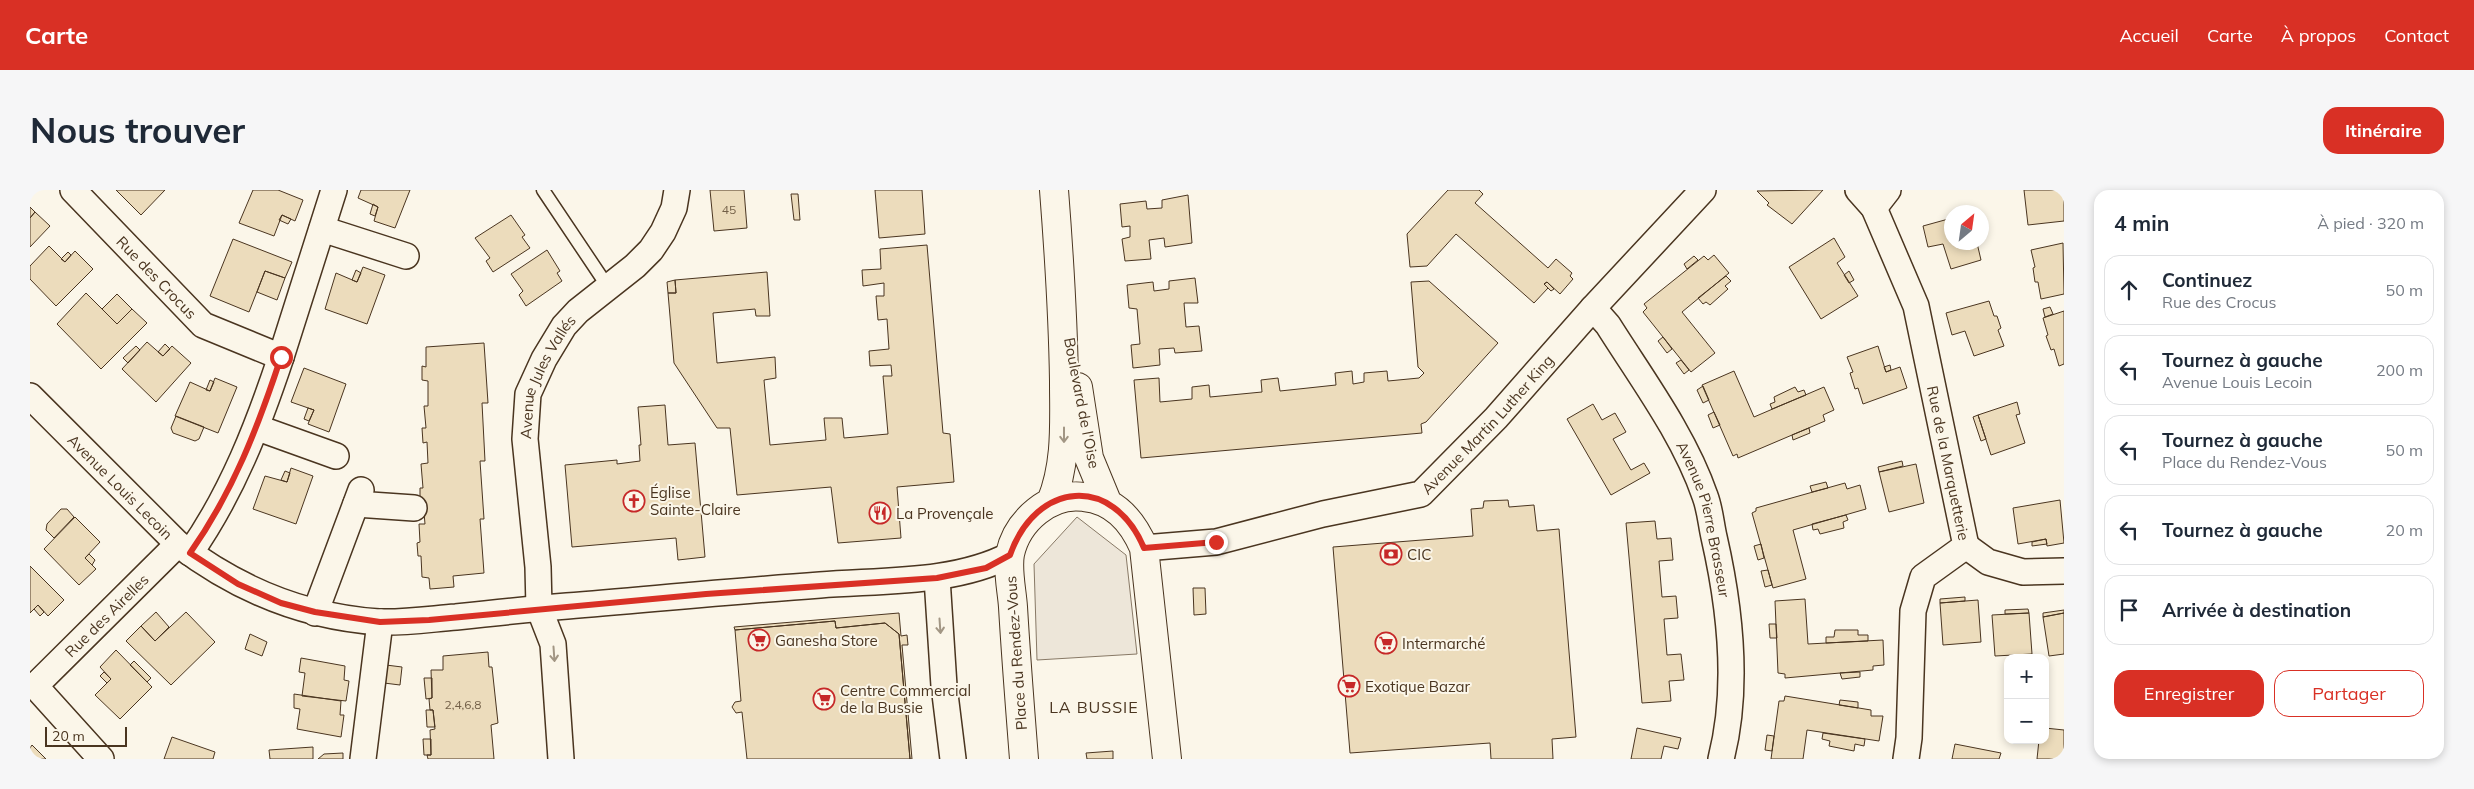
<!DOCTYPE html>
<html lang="fr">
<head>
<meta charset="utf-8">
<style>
	:root { --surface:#fff; --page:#f6f6f7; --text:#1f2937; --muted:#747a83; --line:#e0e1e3; --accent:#d93025 }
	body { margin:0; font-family:Mulish,sans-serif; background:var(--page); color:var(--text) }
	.controls { position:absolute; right:15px; bottom:15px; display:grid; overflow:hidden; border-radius:10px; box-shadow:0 2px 8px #0003 }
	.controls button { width:45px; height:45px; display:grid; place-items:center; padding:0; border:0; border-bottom:1px solid var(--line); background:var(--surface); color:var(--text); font:25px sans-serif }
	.compass { position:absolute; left:1914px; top:15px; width:45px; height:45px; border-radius:50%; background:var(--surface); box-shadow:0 2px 8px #0003; rotate:29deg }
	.scale { position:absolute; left:15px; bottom:12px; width:82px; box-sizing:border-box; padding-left:5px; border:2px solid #4a3520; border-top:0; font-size:14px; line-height:18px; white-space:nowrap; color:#4a3520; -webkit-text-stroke:4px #fbf6e9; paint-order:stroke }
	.stop { position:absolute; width:15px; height:15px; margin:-11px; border:4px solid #d93025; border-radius:50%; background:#fff }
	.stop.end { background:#d93025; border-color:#fff; box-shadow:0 1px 5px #0008 }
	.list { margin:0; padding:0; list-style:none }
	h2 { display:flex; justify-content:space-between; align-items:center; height:65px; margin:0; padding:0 20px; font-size:21px }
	h2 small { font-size:16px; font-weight:400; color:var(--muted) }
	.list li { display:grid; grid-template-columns:32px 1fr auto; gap:15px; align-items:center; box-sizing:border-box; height:70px; margin:0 10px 10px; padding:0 10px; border:1px solid var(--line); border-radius:15px }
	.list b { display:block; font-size:19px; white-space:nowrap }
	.list p { margin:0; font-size:16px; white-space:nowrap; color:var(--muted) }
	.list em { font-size:16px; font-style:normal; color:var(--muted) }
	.actions { display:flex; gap:10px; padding:15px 20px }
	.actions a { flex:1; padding:11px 0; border:1px solid var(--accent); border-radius:15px; text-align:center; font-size:18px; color:var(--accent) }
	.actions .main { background:var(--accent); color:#fff }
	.icon { flex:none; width:28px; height:28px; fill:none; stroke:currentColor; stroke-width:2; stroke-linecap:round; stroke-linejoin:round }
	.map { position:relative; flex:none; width:2034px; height:569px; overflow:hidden; border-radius:15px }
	header { display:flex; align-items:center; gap:30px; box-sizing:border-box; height:70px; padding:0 25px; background:var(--accent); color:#fff }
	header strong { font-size:24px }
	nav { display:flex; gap:28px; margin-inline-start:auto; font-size:18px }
	.intro { display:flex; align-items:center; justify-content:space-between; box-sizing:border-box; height:120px; padding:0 30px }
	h1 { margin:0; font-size:35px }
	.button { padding:12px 22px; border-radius:15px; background:var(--accent); color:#fff; font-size:18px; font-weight:700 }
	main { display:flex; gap:30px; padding:0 30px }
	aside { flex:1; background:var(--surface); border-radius:15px; box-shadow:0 2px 8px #0003 }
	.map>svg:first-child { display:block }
	.green { fill:#ede6d9; stroke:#887966 }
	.building { fill:#ecdcbc; stroke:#4a3520 }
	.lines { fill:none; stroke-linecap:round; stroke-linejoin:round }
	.service-casing { stroke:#4a3520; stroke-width:15 }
	.minor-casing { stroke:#4a3520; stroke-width:28 }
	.secondary-casing { stroke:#4a3520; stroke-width:30 }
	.service { stroke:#fbf6e9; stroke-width:12 }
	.minor { stroke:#fbf6e9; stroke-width:25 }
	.secondary { stroke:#fbf6e9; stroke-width:28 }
	.oneway { stroke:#a29684 }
	.route { stroke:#d93025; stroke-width:6 }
	.labels { text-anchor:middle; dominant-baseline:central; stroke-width:4; stroke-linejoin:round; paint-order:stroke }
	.number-label { font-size:12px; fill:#725f47 }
	.street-label { font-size:15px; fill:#4a3520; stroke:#fbf6e9 }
	.poi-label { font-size:15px; fill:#4a3520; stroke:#fbf6e9; text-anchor:start }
	.neighbourhood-label { font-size:16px; letter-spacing:1px; fill:#4a3520; stroke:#fbf6e9 }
</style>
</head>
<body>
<header>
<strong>Carte</strong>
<nav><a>Accueil</a><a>Carte</a><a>À propos</a><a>Contact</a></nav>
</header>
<div class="intro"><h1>Nous trouver</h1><a class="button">Itinéraire</a></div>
<main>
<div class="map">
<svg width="2034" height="569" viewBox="0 0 2034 569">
	<rect width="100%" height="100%" fill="#fbf6e9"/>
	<path class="green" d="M1047,327L1096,365L1107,464L1007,470L1004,374Z"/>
	<path class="building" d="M86,0H135L111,25Z
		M223,0H248L273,10L265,31L252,25L244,46L209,33Z
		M331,0H380L365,38L344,31L348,17L328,8Z
		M680,0H714L717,38L684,41Z
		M845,0H892L895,44L849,48Z
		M1418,0H1449L1453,4L1445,13L1518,78L1526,69L1542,83L1540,86L1543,89L1530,104L1517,92L1514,94L1518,98L1504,113L1426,44L1397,76L1380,77L1377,44Z
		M1793,0L1762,34L1737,15L1739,13L1727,1Z
		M1994,0H2034V31L1998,35Z
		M761,4H768L770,30H764Z
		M1158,5L1162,53L1135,57L1134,48L1119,50L1121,69L1095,71L1092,49L1100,47V36L1092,37L1090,14L1116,11L1117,19L1132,18V10Z
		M343,14L348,17L345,26L340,24Z
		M0,17L5,22L0,28Z
		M5,22L20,36L0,57V28Z
		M252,25L261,29L258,34L249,30Z
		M481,25L495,45L492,47L500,58L463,82L456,71L460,68L445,48Z
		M1922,28V52H1949L1947,53L1951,70L1921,79L1913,54L1898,57L1893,36Z
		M1804,48L1815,67L1807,73L1828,106L1791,129L1759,77Z
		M203,49L262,72L255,88L235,81L219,122L180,106Z
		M2033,53L2034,104L2011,109L2008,92H2005L2003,78L2005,77L2001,60Z
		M897,55L913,243L920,244L924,292L867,297L871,348L808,353L801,297L707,305L700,238H687L644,173L638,103H646L645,90L737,82L740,126H726L725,119L683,123L687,173L745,167L746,188L734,190L740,255L796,250L794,228H812L814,248L858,244L853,186H862L861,175L840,176L839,161L859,159L857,129L848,130L846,106H854V93L833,96L832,80L851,79L850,59Z
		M19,56L35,72L45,61L63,79L26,116L0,89V76Z
		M517,60L530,81L527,83L532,91L496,116L489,105L493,101L481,84Z
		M38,62L41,65L35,72L31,69Z
		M1684,65L1699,83L1652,122L1685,163L1661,182L1613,122L1617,118L1614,114L1674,66L1678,70Z
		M1664,66L1668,70L1657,79L1654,74Z
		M333,77L355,85L337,134L295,119L306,83L327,92Z
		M326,80L331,83L327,92L322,90Z
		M235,81L255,88L247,110L227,102Z
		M1819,81L1824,90L1819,93L1814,85Z
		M1696,86L1701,91L1695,96L1698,99L1680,115L1676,112L1673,114L1668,108Z
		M1165,88L1168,113H1154L1156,137L1169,136L1172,161L1145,163L1144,158L1129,159L1130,175L1103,178L1101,155L1110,154L1107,119L1099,118L1097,95L1123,92L1124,101L1139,99V91Z
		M645,90L646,103H638L637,92Z
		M1399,91L1468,153L1396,232L1391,234L1392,243L1111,268L1104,190L1129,188L1130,212L1162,209V197L1179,195L1180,207L1232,202L1231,190L1248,188L1250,201L1306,195L1305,183L1322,181L1323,194L1334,192V183L1357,181L1358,191L1389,188L1394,183L1388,177L1381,92Z
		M1517,92L1524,99L1521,101L1514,94Z
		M56,103L87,134L102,119L117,133L71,179L27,134Z
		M87,104L102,119L87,134L72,119Z
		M1959,111L1964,126H1967L1971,138L1968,140L1974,156L1944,166L1935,141L1922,145L1916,123Z
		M2020,117L2023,124L2015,127L2013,119Z
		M2034,121V174L2029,176L2024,159L2021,160L2016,146L2018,145L2013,128Z
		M1633,147L1642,159L1637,163L1628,151Z
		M117,152L133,166L142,156L161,173L126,212L92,179Z
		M454,153L458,213H452L455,271H450L454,329H450L454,383L423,386L424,397L400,399L399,388L392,387L391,366H388L387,353L390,352L389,334H395L393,311H390V298H393L391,274L398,273L397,252L393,253L392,238H396L394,216H398V191L392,190V176L396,177V157Z
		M135,154L140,159L133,166L128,162Z
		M106,156L110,160L98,173L93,168Z
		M1848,156L1856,182L1870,177L1877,198L1833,214L1828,198L1825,199L1820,183L1823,182L1817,167Z
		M1651,170L1659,180L1654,184L1646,173Z
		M1860,175L1861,180L1856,182L1854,177Z
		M274,178L316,194L299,242L278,234L284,220L261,212Z
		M1704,181L1724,227L1794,197L1804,220L1793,225L1795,231L1708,268L1707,264L1703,266L1672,195Z
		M185,188L207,197L188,243L145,226L160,192L180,201Z
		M180,190L184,192L180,201L176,200Z
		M1673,196L1679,210L1673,213L1667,200Z
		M1765,197L1768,202L1774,200L1776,205L1742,219L1740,214L1745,212L1744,207Z
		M1987,212L1990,224L1986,225L1995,253L1961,265L1948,225Z
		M1563,214L1572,230L1585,223L1596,242L1583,249L1601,280L1614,273L1620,283L1581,305L1537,229Z
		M635,215L638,255L665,253L675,367L648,370L646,348L542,357L535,275L587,270V274L610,271L609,255H611L608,217Z
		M278,218L284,220L279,231L274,229Z
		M1684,222L1690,235L1683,238L1678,225Z
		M1948,225L1956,249L1951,251L1943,227Z
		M146,226L174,237L169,249L165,251L143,243L141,238Z
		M1779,238L1780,243L1763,250L1762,245Z
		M1872,271L1873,276L1849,282L1848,277Z
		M1886,274L1894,313L1859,322L1849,282Z
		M261,278L283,286L266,334L223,319L235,286L257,292Z
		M255,281L260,283L257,292L251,290Z
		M1796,292L1798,298L1782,302L1780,296Z
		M1815,293L1817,299L1830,295L1836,319L1763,340L1776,389L1743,398L1722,323L1726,321V318Z
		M1478,310L1479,317L1504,315L1507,341L1529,339L1546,547L1522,549L1523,569H1461L1460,553L1320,563L1303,357L1443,346L1441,319L1453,318L1454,311Z
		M2030,310L2034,353L2017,356L2016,349L1988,354L1983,318Z
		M31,319H37L44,327L24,348L16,340L17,334Z
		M1816,325L1818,330L1813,332L1814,338L1790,344L1788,339L1783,340L1782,334Z
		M45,327L70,352L55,368L66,379L49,395L14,359Z
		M1625,331L1627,349L1641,348L1643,370L1629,371L1632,407L1646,406L1648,428L1634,429L1637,465L1651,464L1654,490L1639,491L1641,511L1612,513L1596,333Z
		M2016,349L2017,354L2002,356V352Z
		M1731,354L1734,368L1728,370L1724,356Z
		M59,364L65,370L62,375L55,368Z
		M0,376L34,410L18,426L8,415L0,423Z
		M1738,380L1742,395L1735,397L1731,381Z
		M1163,398H1175L1176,424L1164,425Z
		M1935,407V411L1910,413V409Z
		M1775,409L1778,454L1853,450L1854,475L1843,476V480L1755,488V484L1748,483L1745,411Z
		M1948,410L1951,452L1913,455L1910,413Z
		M8,415L14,422L10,426L4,419Z
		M1998,419L1999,423L1975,424V420Z
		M2034,420V423L2013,427V423Z
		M126,422L139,437L125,451L111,436Z
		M156,422L185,452L141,495L96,451L111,436L125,451Z
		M869,423L871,446L877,445L878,455H872L882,569H880L869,444L855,433L806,438L805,431L705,440L704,437Z
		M1999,423L2002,464L1965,466L1962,425Z
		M2034,423V464L2019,466L2013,427Z
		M805,431L806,438L855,433L869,444L880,569H717L712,522L706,523L702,517L705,512L711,511L705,440Z
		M1739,434H1746L1747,448H1740Z
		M1805,440H1828V445H1838V451L1796,453V447H1804Z
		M220,444L237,452L232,466L215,459Z
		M86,460L122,497L90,529L65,505L81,489L70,477Z
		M458,462L459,477H462L468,533L461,535L464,569H398L397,565H401L400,540L405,539L403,520H400L399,509L402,508L401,480H413V466Z
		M271,468L315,476L314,490L319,491L316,511L272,506L275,483L269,482Z
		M104,471L121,488L117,492L100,475Z
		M356,475L372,477L370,495L354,493Z
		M74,482L81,489L77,493L70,486Z
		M1830,482V487L1812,489L1810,483Z
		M394,488H402V508L396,509Z
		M264,504L311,511L310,525H314L311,547L267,539L270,519L264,518Z
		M1755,506L1841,520V526H1853L1849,551L1777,540L1773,569H1741L1749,511H1754Z
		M1810,510L1828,512V518L1809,515Z
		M396,520H403L405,537H397Z
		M1607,538L1651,548L1648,559L1634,556L1631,569H1601Z
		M2015,538L2034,540V569H2007L2009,550H2015Z
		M1793,543L1835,549L1834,556L1825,554L1824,561L1799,556L1800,551L1792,549Z
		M1737,545L1744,546L1742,561L1735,560Z
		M142,547L185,562L183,569H134Z
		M393,549H401V565H394Z
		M1925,554L1971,563L1969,569H1922Z
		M2,555L16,569H0V558Z
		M283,557V569H240L239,560Z
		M1083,561V569H1057L1056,563Z
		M313,563V569H288L294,564Z"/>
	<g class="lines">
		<g class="service-casing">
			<path id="service" d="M513,0L578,97"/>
		</g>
		<g class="minor-casing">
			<g id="minor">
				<path id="s1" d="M43,0L173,135L251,167L304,0"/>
				<path id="s2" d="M1828,0L1844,18L1886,116L1936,356L1893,387L1883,421L1879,548L1876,569"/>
				<path d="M1844,18L1858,0"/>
				<path d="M292,39L376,66"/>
				<path id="s3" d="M1563,118L1578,135C1612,189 1654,245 1675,306C1680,319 1681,334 1684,347C1700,417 1709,499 1691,569"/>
				<path id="s4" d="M0,206L148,354C207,399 274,427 349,432C374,433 401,429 426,427C463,423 500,419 537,416C622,409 706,401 790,395C852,390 924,394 980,365"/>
				<path d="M228,238L306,266"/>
				<path d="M326,314L384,318"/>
				<path d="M1936,356L1958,372L1993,382L2034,381"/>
				<path id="s5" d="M1114,358L1186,352L1293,324L1391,304L1466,228L1563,118L1673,0"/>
				<path d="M160,363C202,303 228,236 251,167"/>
				<path d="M907,388L914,496L923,569"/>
				<path d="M285,423L331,300"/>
				<path id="s6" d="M71,569L5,496L148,354"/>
				<path d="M333,569L350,432"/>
				<path id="s7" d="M531,569L523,454L509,418L508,377L495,249L498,204L514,169L534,136L548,121L605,76L621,60L633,42L644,18L647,0"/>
			</g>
		</g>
		<g class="secondary-casing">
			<path id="secondary" d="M1048,197L1059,268L1078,314
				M1021,312C1037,273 1034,232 1034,191C1033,127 1029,64 1024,0
				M994,569C990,518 986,468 983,417C982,401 977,380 980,364C987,331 1020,302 1054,307C1085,310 1103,332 1114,358L1137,569"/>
		</g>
		<use href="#service" class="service"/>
		<use href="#minor" class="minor"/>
		<use href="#secondary" class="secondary"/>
	</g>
	<defs><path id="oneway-shaft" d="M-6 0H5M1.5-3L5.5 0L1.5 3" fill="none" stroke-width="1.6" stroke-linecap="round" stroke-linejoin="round" transform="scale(1.25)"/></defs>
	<g class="oneway">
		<use href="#oneway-shaft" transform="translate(1034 245) rotate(90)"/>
		<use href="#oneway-shaft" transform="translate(910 436) rotate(86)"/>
		<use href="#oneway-shaft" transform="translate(524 464) rotate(86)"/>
	</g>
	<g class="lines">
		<path class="route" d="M251,167C228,237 203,302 160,363L208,394L251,413L285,422L350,432L399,430L676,404L907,388L956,378L980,365C1006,291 1083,284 1114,358L1186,352"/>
	</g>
	<defs>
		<g id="church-ring" transform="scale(1.125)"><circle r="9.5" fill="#fbf6e9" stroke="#c62828" stroke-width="1.5"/><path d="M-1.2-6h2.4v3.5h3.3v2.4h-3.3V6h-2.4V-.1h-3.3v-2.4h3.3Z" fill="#c62828"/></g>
		<g id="restaurant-ring" transform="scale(1.125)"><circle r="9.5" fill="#fbf6e9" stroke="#c62828" stroke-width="1.5"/><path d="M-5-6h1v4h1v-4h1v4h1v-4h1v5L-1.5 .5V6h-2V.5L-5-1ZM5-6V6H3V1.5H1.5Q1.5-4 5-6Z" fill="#c62828"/></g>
		<g id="bank-ring" transform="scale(1.125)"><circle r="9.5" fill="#fbf6e9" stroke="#c62828" stroke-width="1.5"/><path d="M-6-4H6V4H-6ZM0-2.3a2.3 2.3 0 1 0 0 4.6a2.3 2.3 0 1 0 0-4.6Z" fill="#c62828"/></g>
		<g id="supermarket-ring" transform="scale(1.125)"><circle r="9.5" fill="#fbf6e9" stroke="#c62828" stroke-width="1.5"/><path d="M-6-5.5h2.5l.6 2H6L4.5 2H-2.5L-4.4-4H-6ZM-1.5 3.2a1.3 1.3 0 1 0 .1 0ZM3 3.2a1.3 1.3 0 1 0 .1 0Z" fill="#c62828"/></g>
	</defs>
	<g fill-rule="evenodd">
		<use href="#church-ring" x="604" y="311"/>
		<use href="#restaurant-ring" x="850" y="323"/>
		<use href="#bank-ring" x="1361" y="364"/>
		<use href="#supermarket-ring" x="729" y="450"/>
		<use href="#supermarket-ring" x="1356" y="453"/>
		<use href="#supermarket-ring" x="1319" y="496"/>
		<use href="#supermarket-ring" x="794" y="509"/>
	</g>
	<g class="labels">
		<g class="number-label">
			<text x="699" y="19">45</text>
			<text x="433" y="514">2,4,6,8</text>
		</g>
		<g class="street-label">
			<text stroke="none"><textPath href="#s1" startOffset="121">Rue des Crocus</textPath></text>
			<text stroke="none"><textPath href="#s7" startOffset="391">Avenue Jules Vallés</textPath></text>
			<text transform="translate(1052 213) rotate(79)">Boulevard de l'Oise</text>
			<text stroke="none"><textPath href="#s5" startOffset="379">Avenue Martin Luther King</textPath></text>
			<text stroke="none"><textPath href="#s2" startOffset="291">Rue de la Marquetterie</textPath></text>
			<text stroke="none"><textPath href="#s4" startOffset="128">Avenue Louis Lecoin</textPath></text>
			<text stroke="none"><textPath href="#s3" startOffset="242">Avenue Pierre Brasseur</textPath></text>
			<text stroke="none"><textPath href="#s6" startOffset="199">Rue des Airelles</textPath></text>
			<text transform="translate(986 463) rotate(-94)">Place du Rendez-Vous</text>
		</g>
		<g class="poi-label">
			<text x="620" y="302">Église<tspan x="620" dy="17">Sainte-Claire</tspan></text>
			<text x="866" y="323">La Provençale</text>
			<text x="1377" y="364">CIC</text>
			<text x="745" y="450">Ganesha Store</text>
			<text x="1372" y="453">Intermarché</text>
			<text x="1335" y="496">Exotique Bazar</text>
			<text x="810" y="500">Centre Commercial<tspan x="810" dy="17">de la Bussie</tspan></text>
		</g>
		<g class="neighbourhood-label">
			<text x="1064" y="517">LA BUSSIE</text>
		</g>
	</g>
</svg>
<div class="controls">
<button>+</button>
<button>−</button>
</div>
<svg class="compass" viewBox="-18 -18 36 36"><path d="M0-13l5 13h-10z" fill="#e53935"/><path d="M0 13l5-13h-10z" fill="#747a83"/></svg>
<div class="scale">20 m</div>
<div class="stop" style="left:251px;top:167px"></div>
<div class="stop end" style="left:1186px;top:352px"></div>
</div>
<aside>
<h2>4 min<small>À pied · 320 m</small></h2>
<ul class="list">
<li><svg class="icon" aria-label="ahead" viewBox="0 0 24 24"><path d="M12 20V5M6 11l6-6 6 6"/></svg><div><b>Continuez</b><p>Rue des Crocus</p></div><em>50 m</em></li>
<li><svg class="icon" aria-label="left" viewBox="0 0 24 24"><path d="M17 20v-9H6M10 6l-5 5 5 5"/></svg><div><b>Tournez à gauche</b><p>Avenue Louis Lecoin</p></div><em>200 m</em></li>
<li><svg class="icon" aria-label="left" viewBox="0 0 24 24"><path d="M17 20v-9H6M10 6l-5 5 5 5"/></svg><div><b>Tournez à gauche</b><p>Place du Rendez-Vous</p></div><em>50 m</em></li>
<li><svg class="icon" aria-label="left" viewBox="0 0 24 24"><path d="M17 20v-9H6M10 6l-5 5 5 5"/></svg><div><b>Tournez à gauche</b></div><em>20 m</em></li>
<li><svg class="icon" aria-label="arrive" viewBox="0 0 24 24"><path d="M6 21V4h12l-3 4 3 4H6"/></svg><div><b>Arrivée à destination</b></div></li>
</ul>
<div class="actions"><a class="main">Enregistrer</a><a>Partager</a></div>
</aside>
</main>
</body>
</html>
